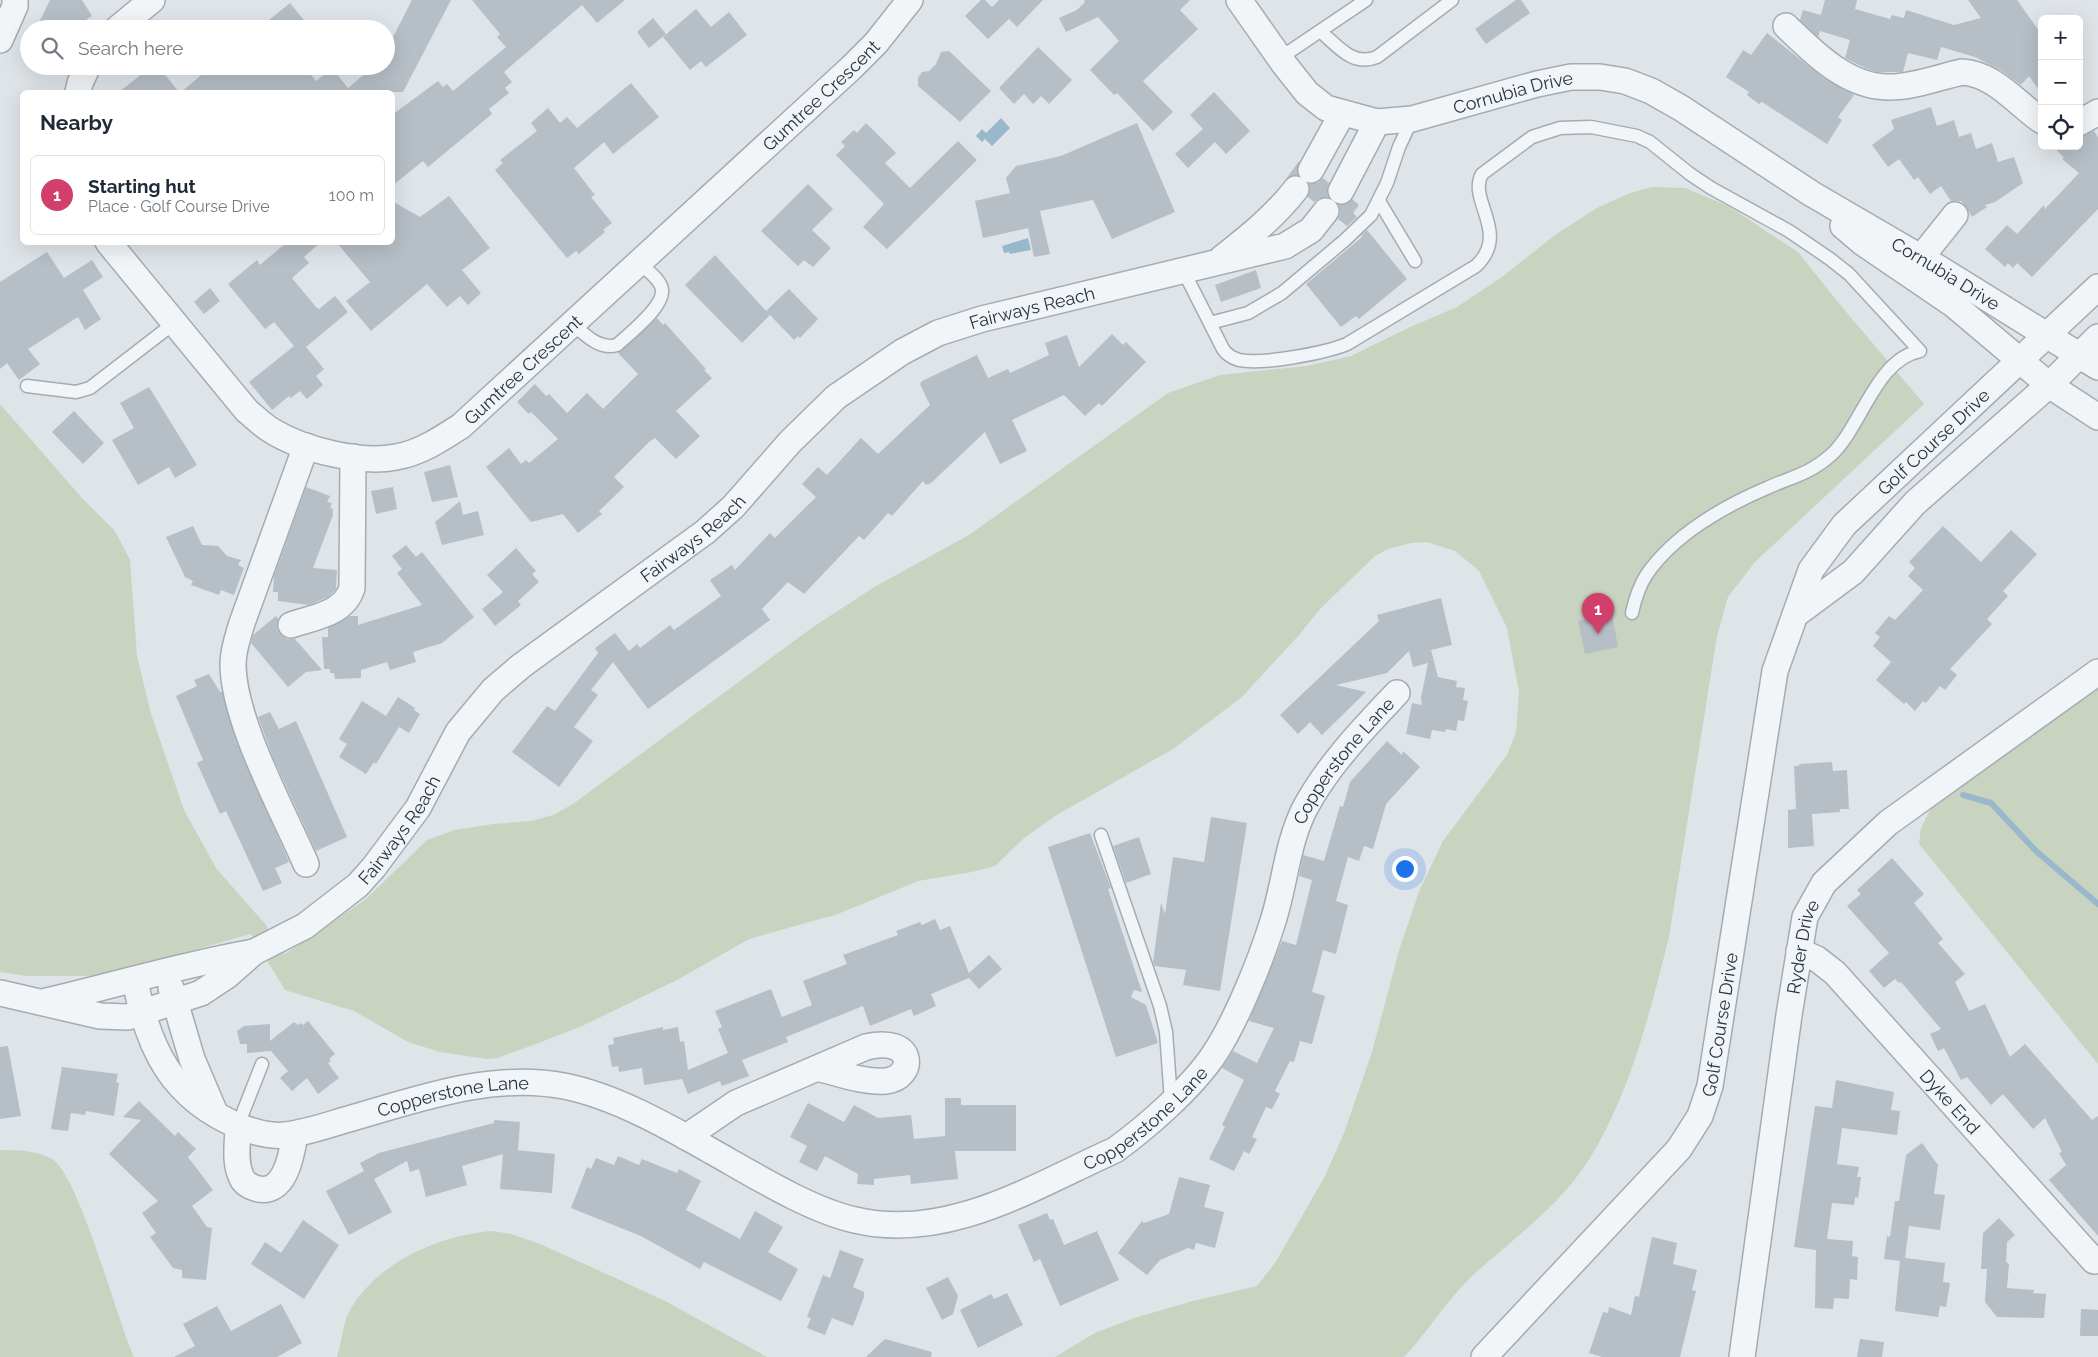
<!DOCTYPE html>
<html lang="en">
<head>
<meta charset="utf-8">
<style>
	:root { --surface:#fff; --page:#f6f6f7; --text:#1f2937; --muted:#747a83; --line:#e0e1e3; --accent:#d33f6b }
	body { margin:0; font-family:Raleway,sans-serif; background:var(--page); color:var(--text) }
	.controls { position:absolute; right:15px; top:15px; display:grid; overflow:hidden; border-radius:8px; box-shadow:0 5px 20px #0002 }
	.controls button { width:45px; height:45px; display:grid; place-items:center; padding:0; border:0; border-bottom:1px solid var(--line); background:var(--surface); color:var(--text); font:25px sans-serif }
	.you { position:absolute; left:1404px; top:868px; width:18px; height:18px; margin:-12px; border:4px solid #fff; border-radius:50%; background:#1a73e8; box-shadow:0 0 0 8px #1a73e833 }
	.badge { display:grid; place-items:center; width:32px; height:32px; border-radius:50%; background:var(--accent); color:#fff; font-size:16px; font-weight:700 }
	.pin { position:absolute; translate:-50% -41px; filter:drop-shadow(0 1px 2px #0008) }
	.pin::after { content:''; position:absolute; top:26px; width:18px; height:15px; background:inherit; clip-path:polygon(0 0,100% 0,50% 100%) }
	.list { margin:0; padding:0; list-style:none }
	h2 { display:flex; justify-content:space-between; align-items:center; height:65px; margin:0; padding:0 20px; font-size:21px }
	h2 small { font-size:16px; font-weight:400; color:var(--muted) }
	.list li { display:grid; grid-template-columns:32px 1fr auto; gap:15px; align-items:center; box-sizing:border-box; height:80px; margin:0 10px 10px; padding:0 10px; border:1px solid var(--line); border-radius:8px }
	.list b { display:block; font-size:19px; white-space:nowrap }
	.list p { margin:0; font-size:16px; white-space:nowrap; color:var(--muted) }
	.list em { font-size:16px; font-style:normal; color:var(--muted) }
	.icon { flex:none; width:28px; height:28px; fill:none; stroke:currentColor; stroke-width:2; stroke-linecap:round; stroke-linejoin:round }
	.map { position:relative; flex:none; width:2098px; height:1357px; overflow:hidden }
	.search { position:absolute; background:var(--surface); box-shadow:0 5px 20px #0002; left:20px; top:20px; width:375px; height:55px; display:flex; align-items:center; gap:12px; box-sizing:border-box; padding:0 18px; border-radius:28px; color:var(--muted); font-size:19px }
	.panel { position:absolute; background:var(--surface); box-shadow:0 5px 20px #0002; left:20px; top:90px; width:375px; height:155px; border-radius:8px }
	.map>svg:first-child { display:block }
	.green { fill:#c8d3c0 }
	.water { fill:#99b8cb }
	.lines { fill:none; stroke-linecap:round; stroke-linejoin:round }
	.stream { stroke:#99b8cb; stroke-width:6 }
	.building { fill:#b6bec6 }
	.lane-casing { stroke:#a4acb3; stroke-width:15 }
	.street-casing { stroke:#a4acb3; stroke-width:28 }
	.lane { stroke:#f2f5f7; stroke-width:12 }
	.street { stroke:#f2f5f7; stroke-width:25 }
	.labels { text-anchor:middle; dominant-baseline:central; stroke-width:5; stroke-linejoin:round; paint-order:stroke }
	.street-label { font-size:18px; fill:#273441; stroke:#eff3f6 }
</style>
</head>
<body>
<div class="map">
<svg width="2098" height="1357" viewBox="0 0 2098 1357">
	<rect width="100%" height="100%" fill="#dfe4e9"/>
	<path class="green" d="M1652,187L1685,188L1728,206L1798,252L1837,301L1924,404L1755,562L1728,597L1717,636L1669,937C1650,1012 1630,1095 1588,1161C1558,1208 1510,1241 1470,1278C1446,1301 1427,1333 1404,1357H1055L1095,1333L1134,1318L1193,1301L1257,1286L1275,1263L1324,1178L1344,1133L1372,1052L1400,947L1420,889L1443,841L1507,755L1516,732L1519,692L1507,628L1479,571L1455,551L1427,542L1411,543L1388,549L1375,556L1320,609L1299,635L1242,697L1173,749L1055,816L1023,839L995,866L972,872L918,881L838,914L749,939L677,980L582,1026L536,1044L497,1058L487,1059L440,1052L408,1042L354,1011L285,990L251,934L114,972L88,976H27L0,972V404L82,498L115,531L130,560L137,656L151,714L184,810L216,868L265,924L285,954L366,899L427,840L455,830L493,824L531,821L553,815L573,804L813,627L876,586L969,535L1168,393L1220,375L1307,366L1351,356L1408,328L1457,307L1502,277L1555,235L1597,208L1630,193Z
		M2098,684V1064L1919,844L1921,828L1937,796Z
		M0,1150C18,1150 36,1150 52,1159C79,1175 117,1320 134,1357H0Z
		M491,1231L511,1234L540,1244L620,1280L667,1302L767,1357H337C342,1342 342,1326 349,1312C376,1263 437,1236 491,1231Z"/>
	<path class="water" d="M1001,118L1010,128L992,146L985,139L982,142L976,136L982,129L986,133Z
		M1028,238L1031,250L1010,254L1009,252L1004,253L1002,246Z"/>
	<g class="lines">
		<path class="stream" d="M1963,795L1991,803L2036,851L2098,904"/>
	</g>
	<path class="building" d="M50,0H82L92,16L72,29H36Z
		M412,0H451L403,92H181L212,66H304L316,81L332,68L348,88L374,66H386V55L394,40L392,39Z
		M472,0H625L597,23L582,5L504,72L512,82L505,88L509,93L489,109L492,114L428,167L423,161L392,186V115L438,81L443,87L447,84L453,91L506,47L497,37L500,34Z
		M981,0H985L992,7L999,0H1043L1017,27L1009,19L988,39L965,16Z
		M1084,0H1190L1180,10L1198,29L1143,81L1173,112L1153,131L1117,93L1114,95L1090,70L1119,41L1098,17L1066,32L1059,18L1077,10L1085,2Z
		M1516,0H1521L1530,13L1486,44L1475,29Z
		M1825,0H1857L1855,9L1890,19L1892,15L1904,18L1906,10L1954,25L1981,18L1968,0H2017L2042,35V94L2029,76L2021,85L2002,71L1975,57L1941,47L1937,60L1908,53L1903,72H1877L1865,68L1845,58L1850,40L1820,31L1818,37L1800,20L1803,10L1821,15Z
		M290,3L311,29H258Z
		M696,9L711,27L729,12L747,35L706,67L701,61L690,70L663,37Z
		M653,18L666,34L649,48L637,32Z
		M1767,33L1824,78L1854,95L1838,117L1842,120L1827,144L1762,102L1759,104L1747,95L1749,92L1726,77L1743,50L1751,55Z
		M1038,47L1072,80L1049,104L1041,96L1033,104L1024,94L1014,104L999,88Z
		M949,51L991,91L960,122L918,86V78L922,72L929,71L936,64L941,52Z
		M152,66H158L179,92H119Z
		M631,83L659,117L613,154L604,142L574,168L595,195L591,197L612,223L603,230L605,232L579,254L576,251L567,258L495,170L503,163L500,160L537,131L531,123L548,108L560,123L567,117L577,128Z
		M1214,92L1250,131L1226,154L1215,142L1188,168L1175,154L1203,129L1190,115Z
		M1931,107L1937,126L1954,120L1959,137L1971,133L1976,149L1992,143L1998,162L2014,157L2023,183L1995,202L1985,205L1987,207L1972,217L1964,204L1961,201H1951L1941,186L1930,194L1918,177L1914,180L1899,159L1888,167L1872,145L1894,129L1891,120Z
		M866,123L896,153L885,163L910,188L958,141L977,160L887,249L863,227L884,204L836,155L845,146L841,142L854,130L857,133Z
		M1137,123L1175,212L1112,239L1093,200L1040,211L1050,254L1034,257L1028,228L983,238L975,201L1010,193L1006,178L1016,166L1061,156Z
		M2094,131L2098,137V209L2032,277L2017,263L2013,268L2008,263L2005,267L1985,249L2007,225L2017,234L2044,205L2045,209L2079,173L2062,159L2064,158L2053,146H2079V137Z
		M1299,161L1298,175L1286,179Z
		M1323,178L1329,183L1327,191L1328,197L1320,198L1314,202L1308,197L1309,184L1318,183Z
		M808,184L833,209L812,230L831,248L813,267L804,260L798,266L761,231Z
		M449,196L490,248L462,270L481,293L468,305L460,296L447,307L427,284L371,331L346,301L370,282L336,242H392V201L420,217Z
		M1352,199L1359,205L1353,213L1357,217L1347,226L1338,219L1340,213L1339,205L1348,203Z
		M1367,230L1407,279L1359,319L1356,316L1341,327L1306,284L1362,237L1361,236Z
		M287,242H321L304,257L309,263L292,278L316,307L319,309L335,296L348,312L306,347L324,369L316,376L323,385L307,399L300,391L291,398L289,396L272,410L249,382L294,346L274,322L265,329L228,284L257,260L260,265Z
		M47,252L64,278L92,260L103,277L83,290L101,319L85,330L78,317L28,349L40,364L19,380L7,363L0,369V282Z
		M715,255L766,311L789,289L818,319L800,338L798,336L794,340L770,315L742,343L685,285Z
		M1256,270L1261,288L1221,302L1215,285Z
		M210,288L220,301L204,314L194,302Z
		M657,318L663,325L665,323L706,369L704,370L712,378L676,411L700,436L676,459L655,438L649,442L614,477L624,487L599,511L602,514L578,533L563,514L531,522L486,467L509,448L521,464L526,460L529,463L558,439L531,412L529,414L517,402L535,384L546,396L549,394L567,413L587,393L603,409L638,374L618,353Z
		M1112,334L1123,345L1126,342L1146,362L1102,406L1099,403L1085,416L1064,395L1012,420L1027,451L1000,464L985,432L931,483L926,485L923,481L892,516L888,513L864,540L859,536L804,594L788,582L762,609L770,620L648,709L613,662L591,690L598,695L574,727L593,741L559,787L512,752L547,706L555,711L598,653L595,648L615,633L629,651L637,644L640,648L670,625L674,630L721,596L710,580L732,565L735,570L770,533L775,538L816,497L802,484L818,467L827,475L861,438L878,454L930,405L920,384L922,381L977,355L988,378L1008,369L1010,373L1049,355L1045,343L1067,335L1079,367Z
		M149,387L197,465L175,478L169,467L138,485L112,440L134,428L120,403Z
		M74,411L104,443L83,464L52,432Z
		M450,465L458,497L432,502L424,472Z
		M306,487L330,496L327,502L332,503L330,508L333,509V515L313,568L337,570L336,589L328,597L309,605L278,601V592H273L274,576Z
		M393,487L397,509L376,514L371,491Z
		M460,501L463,515L478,511L484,535L442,545L435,522Z
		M193,526L202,545L218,546L227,556L241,560L238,565L244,568L234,595L221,590L219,595L191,585L193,581L185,577L166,537Z
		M1943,526L1981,562L2011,530L2037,554L2003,591L2008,596L1987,619L1992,624L1950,669L1957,675L1945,690L1940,686L1926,703L1923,701L1915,711L1906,702L1904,704L1876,680L1891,662L1873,646L1880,637L1875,633L1889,616L1895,620L1923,590L1908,576L1915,568L1909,562Z
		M406,545L416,557L422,552L474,617L442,643L413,652L416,662L390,670L387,662L361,670V678L335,679L334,673H330V669H324L322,637H328V628L350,616H358V625L422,605L397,573L402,569L392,556Z
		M516,548L536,571L532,574L539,582L518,601L521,605L495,626L482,609L503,592L487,575Z
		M1441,598L1452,645L1431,650L1438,677L1457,681L1456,687L1465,688L1463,700L1468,701L1464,721L1458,720L1456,731L1446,729L1445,732L1432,730L1430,739L1406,734L1412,703L1422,705L1421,698L1428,663L1413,667L1409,651L1387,673L1336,685L1366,692L1322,735L1310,722L1298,734L1280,715L1379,621L1377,615Z
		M1612,614L1618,647L1585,654L1578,621Z
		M276,616L278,619L277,629L281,635L287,639H295L322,670L306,672L288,687L251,643L253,635Z
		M209,674L220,692L222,691L237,743L289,862L275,868L282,883L263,891L226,811L220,814L197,763L203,760L176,696L197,686L194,680Z
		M398,697L415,708L414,710L420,714L409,733L399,727L376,764L374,762L366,774L339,757L347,744L339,739L362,701L386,716Z
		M270,712L279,729L296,721L347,837L316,851L274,760L258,717Z
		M1387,741L1402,755L1403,751L1420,767L1386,804L1373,849L1364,846L1359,861L1348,857L1336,901L1348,905L1336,954L1323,950L1312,992L1325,996L1312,1044L1300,1041L1294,1062L1290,1061L1275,1091L1280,1094L1272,1109L1266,1107L1252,1137L1257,1139L1249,1154L1244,1151L1234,1171L1209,1159L1225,1127L1222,1125L1244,1080L1222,1068L1233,1051L1257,1063L1274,1028L1249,1021L1282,941L1296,945L1312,880L1299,876L1303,855L1324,861L1340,806L1343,807L1350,782Z
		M1832,762L1833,771L1847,770L1849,809H1840V812L1812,814L1814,846L1788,848V810L1796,809L1794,766H1799V764Z
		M1211,817L1247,823L1220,991L1183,985L1186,970L1155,966L1153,962L1161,903L1165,914L1173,857L1204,862Z
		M1090,833L1111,888L1108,889L1142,992L1134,990L1131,997L1146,1005L1158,1043L1116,1057L1048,847Z
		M1139,837L1151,874L1126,883L1113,846Z
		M1892,858L1924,894L1914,903L1943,939L1938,943L1965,974L1955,982L1969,1011L1985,1004L2010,1057L2025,1044L2092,1120L2098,1116V1236L2049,1180L2066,1165L2059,1153L2062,1152L2045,1118L2033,1129L2003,1094L1991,1105L1967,1077L1961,1080L1944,1048L1938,1051L1930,1034L1941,1029L1901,982L1899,983L1895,979L1884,988L1869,971L1889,953L1847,906L1861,894L1857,890Z
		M935,919L940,930L950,926L969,973L989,955L1002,969L979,989L969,978L931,994L936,1006L914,1016L911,1009L870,1026L863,1006L786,1037L788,1042L742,1060L749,1076L722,1086L720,1081L688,1094L682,1079L644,1085L642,1068L619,1072L618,1066L612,1067L608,1045L614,1044L613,1038L663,1027V1030L678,1027L680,1042L684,1041L688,1070L728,1053L718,1029L722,1027L715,1011L771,989L782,1017L812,1005L803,981L847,964L843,955L898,935L896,931L920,922L922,925Z
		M308,1021L335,1054L329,1059L331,1061L328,1063L339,1078L318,1094L307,1078L292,1091L280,1078L288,1071L271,1051L247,1053V1044H240L237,1031L244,1026L270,1024V1041L294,1022L298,1025L301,1023L303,1025Z
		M8,1046L21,1116L0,1119V1047Z
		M62,1067L118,1074L116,1082L119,1083L114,1116L86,1111L85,1115L71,1113L68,1131L51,1129Z
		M1836,1080L1894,1092L1891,1110L1900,1111L1897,1135L1842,1128L1837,1164L1859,1167L1857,1177H1861L1858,1198L1855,1197L1854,1205L1832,1203L1827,1239L1853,1241L1852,1256L1858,1257L1857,1280L1850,1279L1849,1299L1834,1298L1833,1309L1815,1308L1816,1250L1794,1247L1815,1106L1832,1108Z
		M945,1098H961V1105H1016V1151H955L958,1179L911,1184L910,1175L874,1179V1185L857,1184L858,1174L825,1156L817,1171L799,1162L807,1146L790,1137L808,1103L844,1122L854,1105L878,1118L911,1115L914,1139L945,1136Z
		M139,1101L175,1136L178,1132L196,1149L188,1157L213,1190L192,1206L207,1227L212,1228L206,1280L182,1278V1270L173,1268L150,1237L156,1233L142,1213L158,1201L109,1154L141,1120L123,1117Z
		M494,1120L520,1122L518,1150H516L555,1154L552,1193L500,1189L503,1154L462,1166L467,1185L426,1197L419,1169L410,1172L407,1161L374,1179L392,1212L349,1235L326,1191L364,1171L360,1163L379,1153L494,1123Z
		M1922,1143L1938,1165L1934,1194L1945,1195L1940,1230L1909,1226L1905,1258L1945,1263L1943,1282L1950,1283L1946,1307L1940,1306L1938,1317L1895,1311L1900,1261L1884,1259L1887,1236L1890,1237L1895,1201H1899L1906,1155Z
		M618,1156L639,1165L642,1159L677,1173L679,1169L701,1181L686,1210L740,1239L755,1211L783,1227L768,1252L798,1269L781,1301L704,1262L700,1269L641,1236L571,1208L587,1167L591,1169L596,1158L614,1165Z
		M1179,1177L1210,1185L1204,1207L1224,1212L1215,1248L1196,1243L1194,1250L1188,1248L1160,1260L1147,1275L1118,1253L1142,1221L1144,1223L1169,1214Z
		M1047,1213L1050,1220L1053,1219L1064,1245L1097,1231L1119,1280L1060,1306L1040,1259L1034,1262L1018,1225Z
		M1999,1218L2015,1235L2007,1242L2006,1262L2009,1264L2007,1288L2034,1290L2033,1293L2046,1294L2044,1318L1997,1317L1985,1302L1987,1269H1981L1983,1233Z
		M303,1220L339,1245L304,1299L251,1264L265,1242L281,1253Z
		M1652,1237L1677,1243L1673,1264L1697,1270L1692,1290L1696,1291L1680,1357H1602L1589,1353L1603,1312L1608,1313L1609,1307L1631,1315L1635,1296L1639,1297Z
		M840,1250L864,1259L853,1287L864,1292V1297L853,1326L832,1318L825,1335L807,1328L811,1318L807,1317L823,1275L830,1278Z
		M948,1277L958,1296L953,1314L942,1320L926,1288Z
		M1007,1293L1023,1325L978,1348L960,1310L991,1294L994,1299Z
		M281,1304L302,1343L277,1357H174L195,1346L183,1324L217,1306L231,1331Z
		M2081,1309L2098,1310V1336H2080Z
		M885,1339L932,1352L931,1357H866Z
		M1860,1339L1884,1342L1882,1357H1857Z"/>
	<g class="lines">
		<g class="lane-casing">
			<path id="lane" d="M1320,31C1338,46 1352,67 1377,57L1452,0
				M1280,58L1366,0
				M1379,201L1415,261
				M1183,270L1223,349C1227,355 1232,358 1239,360C1262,365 1325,353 1347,344L1476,266C1511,233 1467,200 1482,174L1532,137L1560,128L1591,127L1637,136L1650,142L1690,174L1711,188L1789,231L1830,259L1849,274L1920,351
				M1210,323L1248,313L1282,293L1345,240L1371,215L1387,183L1399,147L1412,119
				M572,324C586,335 599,350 617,345C629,334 664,307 662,290C661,279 646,270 639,263
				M27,386L76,392L90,388L173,324
				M1632,613C1635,599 1639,586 1647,574C1674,535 1724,506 1767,488C1791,477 1810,474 1831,455C1861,428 1876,359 1920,351
				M1101,835L1160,1006L1166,1032L1171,1100
				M238,1125L262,1064"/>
		</g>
		<g class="street-casing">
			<g id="street">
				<path id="s1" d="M1239,0L1284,64L1307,93L1326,108L1377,122L1412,119L1537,84L1571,77H1600L1625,81L1651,91L1681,108L1812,194L1932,264L2098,367"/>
				<path d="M1786,26C1814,53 1848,88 1890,87C1914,87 1939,77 1962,72C1995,74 2017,104 2042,121"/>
				<path d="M117,29L152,0"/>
				<path d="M0,40L15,6V0"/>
				<path d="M78,92L80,83L88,66"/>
				<path d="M2079,123L2098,112"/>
				<path d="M1311,170L1342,114"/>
				<path d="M1341,191L1377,122"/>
				<path d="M1843,226L1863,243L1954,305L2049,385L2098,417"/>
				<path id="s2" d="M108,242L247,411C256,418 264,427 274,432C304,450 361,464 396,457C420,453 441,439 461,426L851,68L876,43L910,0"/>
				<path d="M1222,258C1249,237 1275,216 1296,189"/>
				<path d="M1911,270L1955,215"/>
				<path d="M306,446L242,623C238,636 233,650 233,664C233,720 283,811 306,864"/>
				<path d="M1795,615L1853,572L1915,503L2049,385L2098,337"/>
				<path d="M291,625C314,617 344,614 352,588L353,457"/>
				<path id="s3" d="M1799,951L1817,959L1835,973L2094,1261"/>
				<path id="s4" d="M135,980C148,1049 172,1099 241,1127C254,1132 270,1137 285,1135C305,1133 325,1126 345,1120C416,1100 489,1072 564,1086C615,1096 669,1127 713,1152C754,1175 810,1210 855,1220C947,1242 1035,1186 1115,1150C1147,1127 1191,1088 1213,1056C1236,1022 1261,960 1273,921C1285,884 1287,843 1305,808C1328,765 1364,728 1397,693"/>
				<path d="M171,988L192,1059L215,1113"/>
				<path id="s5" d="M0,993L100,1016L128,1017L201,993L228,975L254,952L305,926L358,885L374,867L418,808L458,732L493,690L521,666L705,532L733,507L790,442L836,397L902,352L938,333L982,319L1285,246L1311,230L1326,211"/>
				<path d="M47,1001C116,985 184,964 254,952"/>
				<path d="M238,1125C238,1141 234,1161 241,1176C243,1182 249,1186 255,1188C285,1198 292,1154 295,1134"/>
				<path d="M686,1137L736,1103L866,1047C917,1035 915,1078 886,1081C864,1083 838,1073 817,1068"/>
				<path id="s6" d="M1484,1357L1679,1149L1700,1116L1710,1086L1775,671L1811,570L1844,525L2098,287"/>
				<path id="s7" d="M1742,1357L1789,1015L1805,917L1824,883L1888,823L2098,672"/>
			</g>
		</g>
		<use href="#lane" class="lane"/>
		<use href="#street" class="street"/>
	</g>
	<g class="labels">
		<g class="street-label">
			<text stroke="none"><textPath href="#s1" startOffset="332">Cornubia Drive</textPath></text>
			<text stroke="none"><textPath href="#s2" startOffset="941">Gumtree Crescent</textPath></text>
			<text stroke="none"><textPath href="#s1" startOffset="821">Cornubia Drive</textPath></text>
			<text stroke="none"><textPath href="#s5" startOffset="1308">Fairways Reach</textPath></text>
			<text stroke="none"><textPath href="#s2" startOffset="536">Gumtree Crescent</textPath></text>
			<text stroke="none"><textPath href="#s6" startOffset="1061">Golf Course Drive</textPath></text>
			<text stroke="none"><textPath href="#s5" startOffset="888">Fairways Reach</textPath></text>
			<text stroke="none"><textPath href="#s4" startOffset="1581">Copperstone Lane</textPath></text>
			<text stroke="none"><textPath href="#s5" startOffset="468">Fairways Reach</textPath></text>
			<text stroke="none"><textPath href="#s7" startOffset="415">Ryder Drive</textPath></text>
			<text stroke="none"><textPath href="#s6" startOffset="418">Golf Course Drive</textPath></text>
			<text stroke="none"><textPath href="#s4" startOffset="409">Copperstone Lane</textPath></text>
			<text stroke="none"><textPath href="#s3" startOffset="215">Dyke End</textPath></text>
			<text stroke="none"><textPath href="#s4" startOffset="1161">Copperstone Lane</textPath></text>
		</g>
	</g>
</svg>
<div class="controls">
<button>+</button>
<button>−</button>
<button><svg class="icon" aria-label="locate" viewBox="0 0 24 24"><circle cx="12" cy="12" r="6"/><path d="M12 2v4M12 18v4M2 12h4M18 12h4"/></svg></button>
</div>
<div class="you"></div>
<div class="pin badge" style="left:1598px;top:634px">1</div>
<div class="search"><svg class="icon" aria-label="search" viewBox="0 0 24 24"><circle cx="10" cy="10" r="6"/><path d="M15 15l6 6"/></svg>Search here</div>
<section class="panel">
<h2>Nearby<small></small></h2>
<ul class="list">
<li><span class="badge">1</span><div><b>Starting hut</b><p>Place · Golf Course Drive</p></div><em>100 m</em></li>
</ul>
</section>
</div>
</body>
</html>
